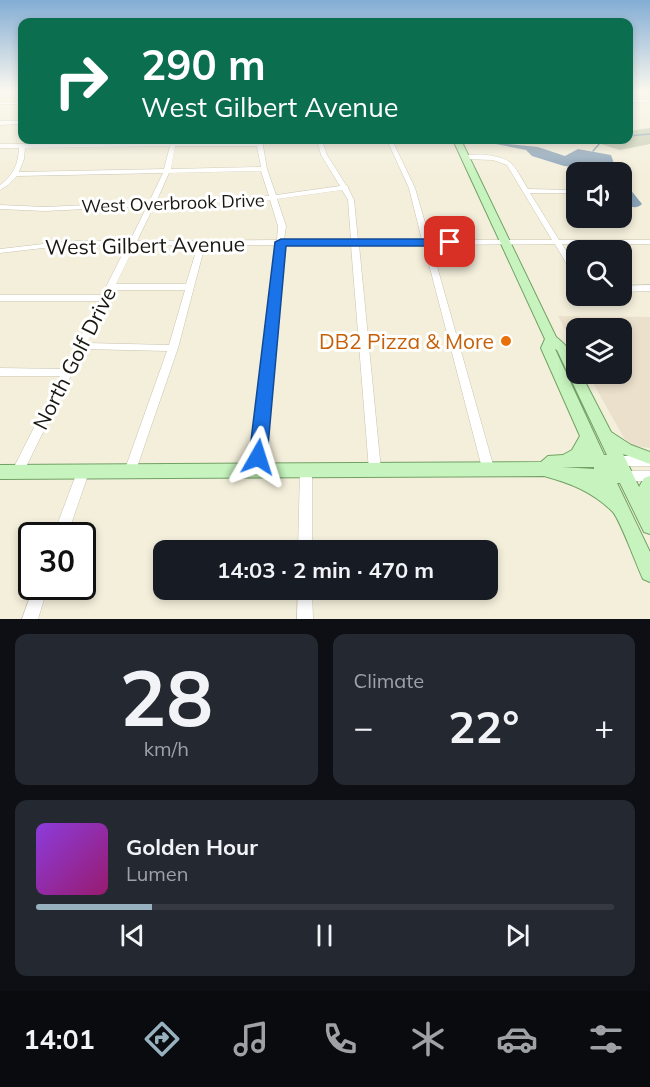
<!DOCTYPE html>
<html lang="en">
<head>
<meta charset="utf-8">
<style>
	:root { --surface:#171b24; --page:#242831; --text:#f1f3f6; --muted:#9ea1a6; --line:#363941; --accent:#97b1bf }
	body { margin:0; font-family:Mulish,sans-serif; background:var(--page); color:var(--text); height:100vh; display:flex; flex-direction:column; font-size:22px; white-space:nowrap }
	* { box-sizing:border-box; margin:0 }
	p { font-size:20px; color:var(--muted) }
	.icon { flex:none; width:33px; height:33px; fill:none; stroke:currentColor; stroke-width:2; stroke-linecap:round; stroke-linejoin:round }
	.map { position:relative; height:619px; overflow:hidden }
	.panel { display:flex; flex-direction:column; gap:15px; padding:15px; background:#0d0f14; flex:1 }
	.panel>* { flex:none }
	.banner { position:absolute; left:18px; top:18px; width:615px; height:126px; border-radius:12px; box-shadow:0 3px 9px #0003; background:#0b6e4f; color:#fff; overflow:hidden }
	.tools { position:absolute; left:566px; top:162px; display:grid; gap:12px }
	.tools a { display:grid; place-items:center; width:66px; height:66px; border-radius:12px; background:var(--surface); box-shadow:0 3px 9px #0003; font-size:30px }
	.speed { position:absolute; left:18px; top:522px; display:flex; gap:12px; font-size:30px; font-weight:700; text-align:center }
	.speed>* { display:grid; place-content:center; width:78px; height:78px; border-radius:50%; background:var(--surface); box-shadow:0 3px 9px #0003; line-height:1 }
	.speed .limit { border:3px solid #111; border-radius:9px; background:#fff; color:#111 }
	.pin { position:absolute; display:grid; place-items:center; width:51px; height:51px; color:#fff; margin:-26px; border-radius:12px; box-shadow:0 3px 9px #0006 }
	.me { position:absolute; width:66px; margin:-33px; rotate:6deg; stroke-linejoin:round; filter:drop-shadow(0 0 4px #0008) }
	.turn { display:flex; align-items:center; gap:21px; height:126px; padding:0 24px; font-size:27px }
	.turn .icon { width:78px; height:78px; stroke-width:2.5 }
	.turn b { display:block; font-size:42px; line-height:51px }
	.big { font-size:45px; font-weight:700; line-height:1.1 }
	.panel .widget { flex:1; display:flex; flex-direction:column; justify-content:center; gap:9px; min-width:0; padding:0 21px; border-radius:12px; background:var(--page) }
	.panel .dial { align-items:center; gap:0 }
	.dial b { font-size:78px; line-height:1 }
	.song { display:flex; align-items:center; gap:18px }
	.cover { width:72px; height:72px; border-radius:9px; background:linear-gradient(135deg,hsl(270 70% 55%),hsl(320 70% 35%)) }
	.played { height:6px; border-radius:3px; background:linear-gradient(90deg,var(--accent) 20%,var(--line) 20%) }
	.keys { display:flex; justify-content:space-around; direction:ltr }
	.heat { display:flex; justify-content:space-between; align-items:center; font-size:33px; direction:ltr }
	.panel .tiles { flex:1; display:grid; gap:15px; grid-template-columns:1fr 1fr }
	.widget:last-child { grid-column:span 2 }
	.trip { position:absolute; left:153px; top:540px; width:345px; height:60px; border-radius:12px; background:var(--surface); box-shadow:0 3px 9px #0003; font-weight:700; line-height:60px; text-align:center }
	.menu { display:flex; height:96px; justify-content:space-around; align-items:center; background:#090b0e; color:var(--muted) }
	.menu .icon { width:42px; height:42px }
	.menu .selected { color:var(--accent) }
	.menu b { font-size:27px; color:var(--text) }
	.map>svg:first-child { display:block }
	.commercial { fill:#ebe0cb }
	.green { fill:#c7cdb2 }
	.water { fill:#8ba2b7 }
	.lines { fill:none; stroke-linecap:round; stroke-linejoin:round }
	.stream { stroke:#8ba2b7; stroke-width:1.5 }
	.minor-casing { stroke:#c9c4b1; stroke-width:1 }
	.major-casing { stroke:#72a165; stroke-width:2 }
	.minor { fill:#fff; fill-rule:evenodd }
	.major { fill:#c7f4be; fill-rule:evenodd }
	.route { fill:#1a73e8; stroke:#114b97; stroke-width:1.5 }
	.food-dot { fill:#e8710a; stroke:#fff; stroke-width:2 }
	.labels { text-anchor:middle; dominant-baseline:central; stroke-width:6; stroke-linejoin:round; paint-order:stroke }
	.far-street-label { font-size:18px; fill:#191710; stroke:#fff }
	.street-label { font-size:21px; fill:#191710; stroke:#fff }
	.food-label { font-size:21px; fill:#c56008; stroke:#fff; text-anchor:end }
</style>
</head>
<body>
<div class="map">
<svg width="650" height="619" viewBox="0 0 650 619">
	<rect width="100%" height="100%" fill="#f4efdb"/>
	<polygon class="commercial" points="558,316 650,317 650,448 634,446 624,438 588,374 621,374 621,328 576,328 576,350"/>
	<polygon class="green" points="650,128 650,144 620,150 587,140 628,140 629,131"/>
	<g class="water">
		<polygon points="486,142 538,147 565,156 578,149 611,155 617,172 587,172 590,171 588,168 564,166 532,156 526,150"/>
		<path d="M621 178 642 204C636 210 628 206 621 204Z"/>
	</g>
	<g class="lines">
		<g class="stream">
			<polyline points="628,136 650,134"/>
			<polyline points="593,151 600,143 597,140"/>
		</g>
		<g class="minor-casing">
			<g id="minor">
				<rect x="628" y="100" width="22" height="2"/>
				<rect x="0" y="102" width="22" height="2"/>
				<polygon points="633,118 636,120 628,124 628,120"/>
				<polygon points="0,121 22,121 22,124 0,125"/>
				<path d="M257 140H262L267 169 276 195 340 186 321 155 317 140H322L327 155 346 185 349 187 348 188 354 200 358 240H422L409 188 387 140H392L415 188 430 240H552L507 165 493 160 465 159 462 157C473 152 504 155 512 164 518 171 523 181 528 189L572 190V192L570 193H530L559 240H650V244H562L576 266V275L572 273 555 244 431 245 494 468 492 471 488 473 484 471 482 468 424 245H359L381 470 379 474 375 475 371 474 369 470 351 245H284L263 470 261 474 257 475 253 474 251 470 276 245H205L178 348 134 476 130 477 126 476 124 472 167 351 84 349 21 477 17 478 13 477 11 473 60 376H0V368L64 369 99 301H0V295H102L127 245H69L0 253V249L69 241H130L147 206 45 211 0 209V205L45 207 149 202 163 173 17 176 8 185 0 190V185C14 175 18 164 19 148H0V144L257 142ZM170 146 164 169 19 172 24 159 25 148ZM175 146H257L261 167 171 169ZM261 171 269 196 156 202 169 173ZM342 190 348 200 351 240H284L286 226 277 199ZM270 200 278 226 277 240 137 241 154 206ZM135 245H198L186 284H116ZM113 290H185L169 345 87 343Z"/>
				<polygon points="650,285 650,291 621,292 621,286"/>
				<polygon points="618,456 650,456 650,466 618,466 614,464 612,461 614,458"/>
				<polygon points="306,465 310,466 312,470 312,550 298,550 300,470 302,466"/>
				<polygon points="83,467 87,468 89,472 67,536 53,536 77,472 79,468"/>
				<polygon points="626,471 650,471 650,481 626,481 622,480 620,476 622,472"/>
				<polygon points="34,586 48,586 38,619 22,619"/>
				<polygon points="298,590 312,590 313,619 297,619"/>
			</g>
		</g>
		<g class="major-casing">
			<path id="major" d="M453 140H461L556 337C569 347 576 357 576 374H581L611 432 631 445 650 452V464L623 454 639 487 644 478 650 476V534L644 532 620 483H617L650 552V582L643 579C637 566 620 520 613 512 593 492 570 483 544 476L0 479V465L541 462 548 456 563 455 572 450 580 436 541 348 545 339ZM555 349 557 350 607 455H604ZM562 467H594V469Z"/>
		</g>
		<use href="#minor" class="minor"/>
		<use href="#major" class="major"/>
	</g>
	<linearGradient id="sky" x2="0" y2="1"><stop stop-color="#83add4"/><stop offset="0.51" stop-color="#faf8ef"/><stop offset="1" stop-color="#faf8ef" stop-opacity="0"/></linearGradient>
	<rect width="650" height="178" fill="url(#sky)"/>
	<polygon class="route" points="281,239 450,239 456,242 450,246 286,246 267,457 265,462 258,465 252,462 249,457 275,242"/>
	<circle class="food-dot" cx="506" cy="341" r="6"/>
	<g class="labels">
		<g class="far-street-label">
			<text transform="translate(173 203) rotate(-2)">West Overbrook Drive</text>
		</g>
		<g class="street-label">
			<text transform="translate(145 245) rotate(-1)">West Gilbert Avenue</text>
			<text transform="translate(74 358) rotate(-63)">North Golf Drive</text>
		</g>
		<g class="food-label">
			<text x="494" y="341">DB2 Pizza &amp; More</text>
		</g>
	</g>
</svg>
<div class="tools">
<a><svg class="icon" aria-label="sound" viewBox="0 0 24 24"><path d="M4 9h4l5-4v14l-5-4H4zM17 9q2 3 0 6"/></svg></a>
<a><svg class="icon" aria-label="search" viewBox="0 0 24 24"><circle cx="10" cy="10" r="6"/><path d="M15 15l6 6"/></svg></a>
<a><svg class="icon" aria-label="layers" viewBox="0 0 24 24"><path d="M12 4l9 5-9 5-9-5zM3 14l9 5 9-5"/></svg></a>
</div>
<div class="speed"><div class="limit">30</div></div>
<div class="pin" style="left:450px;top:242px;background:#d93025"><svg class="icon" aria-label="arrive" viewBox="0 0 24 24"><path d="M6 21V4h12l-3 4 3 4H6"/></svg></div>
<svg class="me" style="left:258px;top:457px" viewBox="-20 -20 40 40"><path d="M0-17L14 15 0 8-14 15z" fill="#1a73e8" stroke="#fff" stroke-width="4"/></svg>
<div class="trip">14:03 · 2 min · 470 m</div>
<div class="banner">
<div class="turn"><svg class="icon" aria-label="right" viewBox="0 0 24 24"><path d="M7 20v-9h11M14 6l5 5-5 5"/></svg><div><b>290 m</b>West Gilbert Avenue</div></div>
</div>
</div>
<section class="panel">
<div class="tiles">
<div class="widget dial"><b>28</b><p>km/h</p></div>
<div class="widget"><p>Climate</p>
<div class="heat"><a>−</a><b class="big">22°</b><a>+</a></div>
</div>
<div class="widget">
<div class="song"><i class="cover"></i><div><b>Golden Hour</b><p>Lumen</p></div></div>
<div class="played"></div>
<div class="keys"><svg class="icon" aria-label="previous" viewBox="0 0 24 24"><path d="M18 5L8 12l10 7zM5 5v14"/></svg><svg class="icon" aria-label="pause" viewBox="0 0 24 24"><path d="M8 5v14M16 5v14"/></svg><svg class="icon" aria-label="next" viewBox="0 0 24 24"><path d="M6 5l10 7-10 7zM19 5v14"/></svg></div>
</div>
</div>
</section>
<nav class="menu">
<b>14:01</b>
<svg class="icon selected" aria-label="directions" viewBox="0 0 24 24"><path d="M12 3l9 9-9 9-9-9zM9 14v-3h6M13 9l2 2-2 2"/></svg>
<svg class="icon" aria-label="music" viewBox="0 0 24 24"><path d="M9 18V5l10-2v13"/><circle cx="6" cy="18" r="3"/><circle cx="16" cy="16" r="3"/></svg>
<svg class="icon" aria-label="phone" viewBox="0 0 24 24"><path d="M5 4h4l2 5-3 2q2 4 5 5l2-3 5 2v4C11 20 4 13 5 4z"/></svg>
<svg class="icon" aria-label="climate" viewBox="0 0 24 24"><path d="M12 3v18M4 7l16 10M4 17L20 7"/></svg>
<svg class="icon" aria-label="car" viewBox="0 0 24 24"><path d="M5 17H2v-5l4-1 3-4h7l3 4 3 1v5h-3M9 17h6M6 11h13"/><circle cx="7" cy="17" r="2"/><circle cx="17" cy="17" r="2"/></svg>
<svg class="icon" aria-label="filters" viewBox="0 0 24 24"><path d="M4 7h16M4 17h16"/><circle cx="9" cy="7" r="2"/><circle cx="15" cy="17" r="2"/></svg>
</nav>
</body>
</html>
